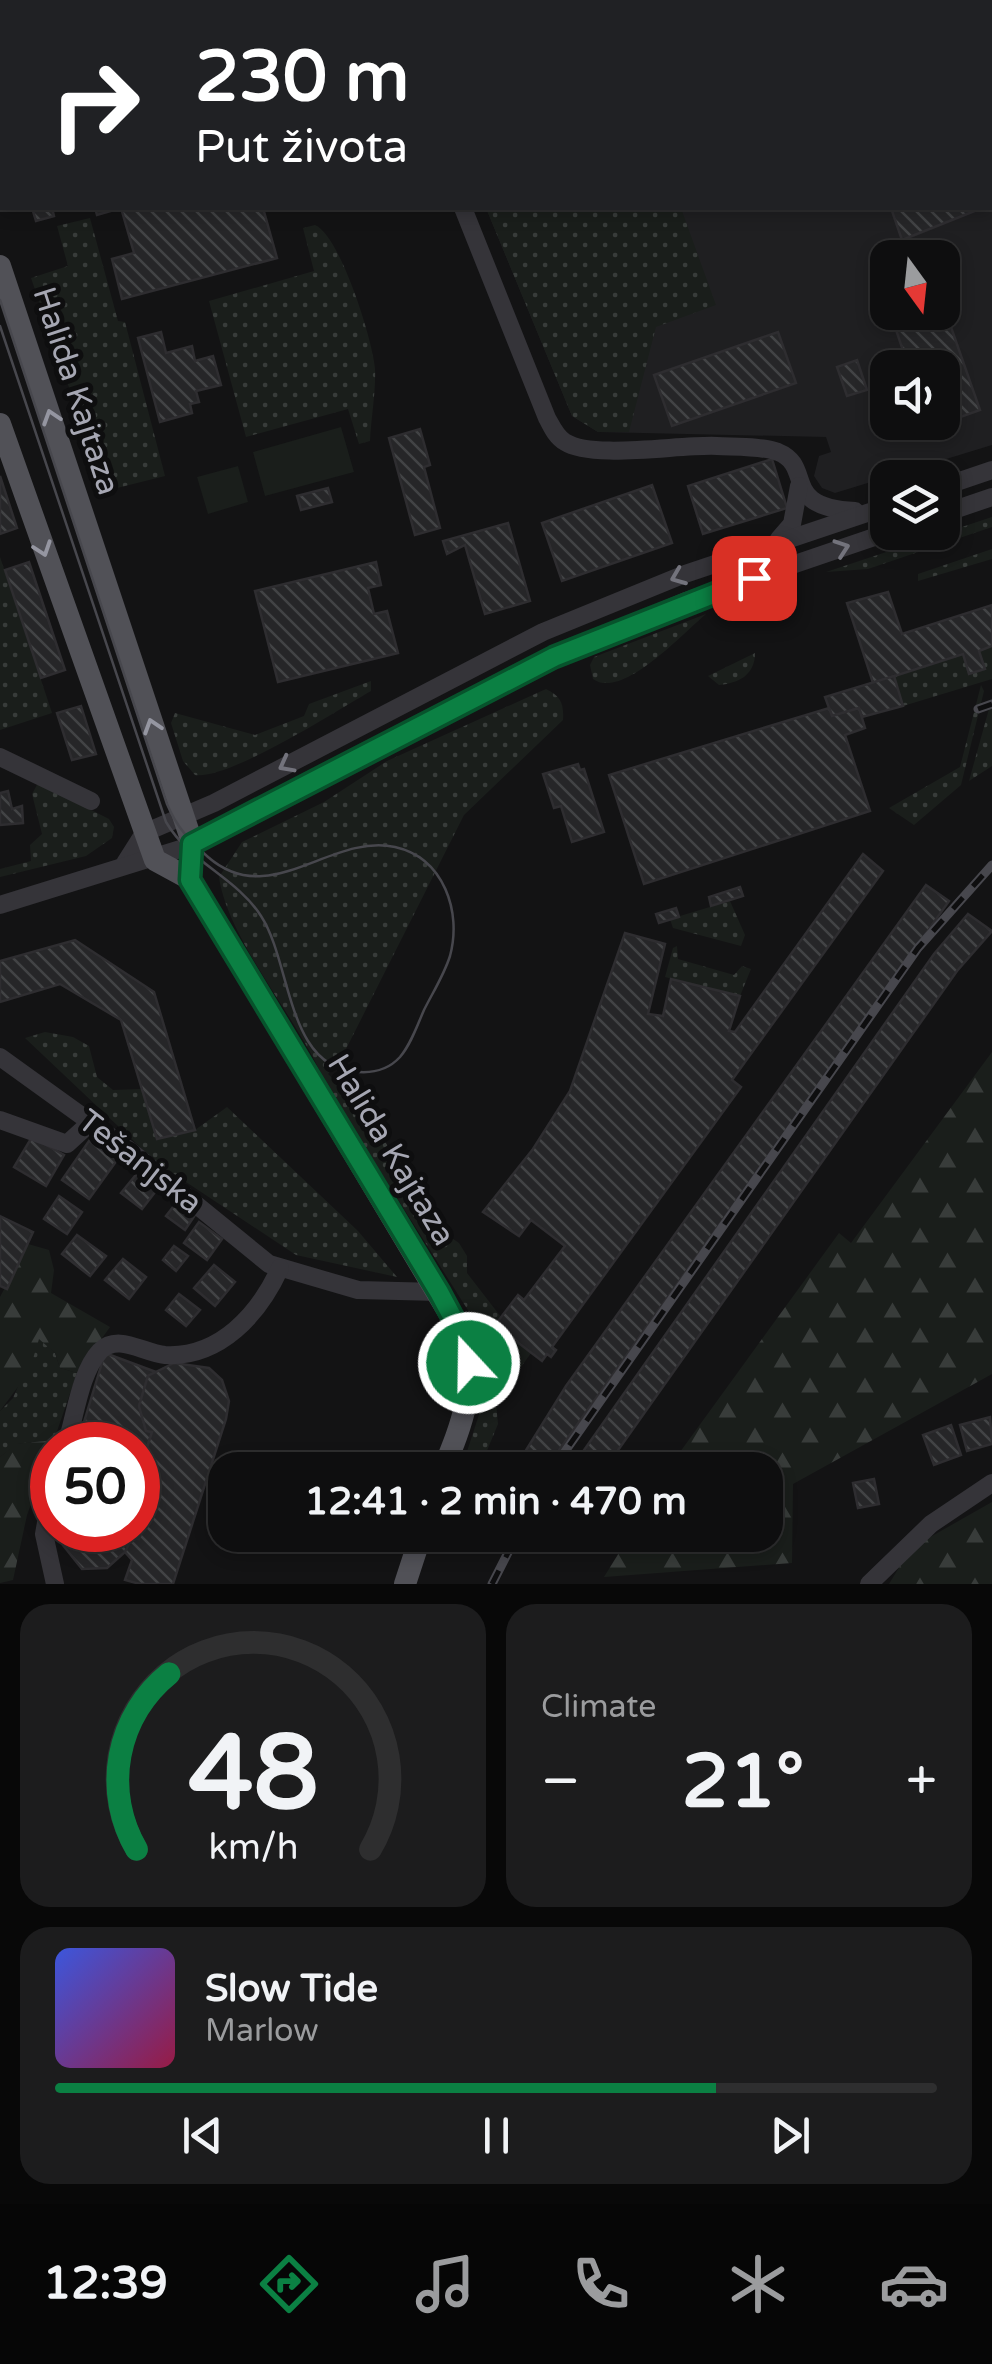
<!DOCTYPE html>
<html lang="en">
<head>
<meta charset="utf-8">
<style>
	:root { --surface:#0e0e0f; --page:#1c1c1d; --text:#f1f3f6; --muted:#9b9c9e; --line:#2e2e2f; --accent:#0b8043 }
	body { margin:0; font-family:"Varela Round",sans-serif; background:var(--page); color:var(--text); height:100vh; display:flex; flex-direction:column; font-size:38px; white-space:nowrap }
	* { box-sizing:border-box; margin:0 }
	p { font-size:32px; color:var(--muted) }
	.icon { flex:none; width:55px; height:55px; fill:none; stroke:currentColor; stroke-width:2; stroke-linecap:round; stroke-linejoin:round }
	.map { position:relative; height:1584px; overflow:hidden }
	.details { display:flex; flex-direction:column; gap:20px; padding:20px; background:#080808; flex:1 }
	.details>* { flex:none }
	.hud { position:absolute; left:0px; top:0px; width:992px; height:210px; box-shadow:0 5px 15px #0003,0 0 0 2px var(--line); background:#202124; color:#fff; overflow:hidden }
	.needle { width:65px; rotate:165deg }
	.buttons { position:absolute; left:870px; top:240px; display:grid; gap:20px }
	.buttons a { display:grid; place-items:center; width:90px; height:90px; border-radius:20px; background:var(--surface); box-shadow:0 5px 15px #0003,0 0 0 2px var(--line); font-size:50px }
	.speed { position:absolute; left:30px; top:1422px; display:flex; gap:20px; font-size:50px; font-weight:700; text-align:center }
	.speed>* { display:grid; place-content:center; width:130px; height:130px; border-radius:50%; background:var(--surface); box-shadow:0 5px 15px #0003,0 0 0 2px var(--line); line-height:1 }
	.speed .limit { border:15px solid #d22; background:#fff; color:#111 }
	.pin { position:absolute; display:grid; place-items:center; width:85px; height:85px; color:#fff; margin:-42px; border-radius:20px; box-shadow:0 5px 15px #0006 }
	.me { position:absolute; width:110px; margin:-55px; rotate:339deg; stroke-linejoin:round; filter:drop-shadow(0 0 8px #0008) }
	.turn { display:flex; align-items:center; gap:35px; height:210px; padding:0 30px; font-size:45px }
	.turn .icon { width:130px; height:130px; stroke-width:2.5 }
	.turn b { display:block; font-size:70px; line-height:85px }
	.big { font-size:75px; font-weight:800; line-height:1.1 }
	.details .tile { flex:1; display:flex; flex-direction:column; justify-content:center; gap:15px; min-width:0; padding:0 35px; border-radius:30px; background:var(--page) }
	.details .dial { align-items:center; gap:0 }
	.dial svg { height:260px; overflow:visible; fill:none; stroke:var(--line); stroke-width:7; stroke-linecap:round; text-anchor:middle }
	.dial text { fill:var(--text); stroke:none }
	.song { display:flex; align-items:center; gap:30px }
	.cover { width:120px; height:120px; border-radius:15px; background:linear-gradient(135deg,hsl(230 70% 55%),hsl(340 70% 35%)) }
	.played { height:10px; border-radius:5px; background:linear-gradient(90deg,var(--accent) 75%,var(--line) 75%) }
	.keys { display:flex; justify-content:space-around; direction:ltr }
	.heat { display:flex; justify-content:space-between; align-items:center; font-size:55px; direction:ltr }
	.details .tiles { flex:1; display:grid; gap:20px; grid-template-columns:1fr 1fr }
	.tile:last-child { grid-column:span 2 }
	.trip { position:absolute; left:208px; top:1452px; width:575px; height:100px; border-radius:30px; background:var(--surface); box-shadow:0 5px 15px #0003,0 0 0 2px var(--line); font-weight:800; line-height:100px; text-align:center }
	.dock { display:flex; height:160px; justify-content:space-around; align-items:center; background:#060606; color:var(--muted) }
	.dock .icon { width:70px; height:70px }
	.dock .active { color:var(--accent) }
	.dock b { font-size:45px; color:var(--text) }
	.map>svg:first-child { display:block }
	.built { fill:#1f1f21; fill-rule:evenodd }
	.grass { fill:url(#grass-dots) }
	.forest { fill:url(#forest-firs) }
	.pitch { fill:#1a1e1b }
	.building { fill:url(#building-back-hatch); stroke:#2e2d30; stroke-width:2.5 }
	.lines { fill:none; stroke-linecap:round; stroke-linejoin:round }
	.minor { stroke:#353439; stroke-width:18 }
	.major { stroke:#515157; stroke-width:22 }
	.tram { stroke:#47474d; stroke-width:2.5 }
	.rail-casing { stroke:#47474d; stroke-width:9 }
	.rail { stroke:#0e0e0f; stroke-width:5; stroke-dasharray:15; stroke-linecap:butt }
	.oneway { stroke:#9596a1 }
	.oneway2 { stroke:#73737c }
	.route-casing { stroke:#07532c; stroke-width:25 }
	.route { stroke:#0b8043; stroke-width:18 }
	.labels { text-anchor:middle; dominant-baseline:central; stroke-width:10; stroke-linejoin:round; paint-order:stroke }
	.street-label { font-size:32px; fill:#a6a7b3; stroke:#0e0e0f }
</style>
</head>
<body>
<div class="map">
<svg width="992" height="1584" viewBox="0 0 992 1584">
	<defs>
		<pattern id="grass-dots" width="8" height="8" patternUnits="userSpaceOnUse" patternTransform="scale(2.5)"><rect width="8" height="8" fill="#1a1e1b"/><path d="M2 2h.1M6 6h.1" fill="none" stroke="#383c3a" stroke-width="1.8" stroke-linecap="round"/></pattern>
		<pattern id="forest-firs" width="22" height="20" patternUnits="userSpaceOnUse" patternTransform="scale(2.5)"><rect width="22" height="20" fill="#1a1e1b"/><path d="M5 1l3.5 6h-7zM16 11l3.5 6h-7z" fill="#383c3a"/></pattern>
		<pattern id="building-back-hatch" width="6" height="6" patternUnits="userSpaceOnUse" patternTransform="scale(2.5)"><rect width="6" height="6" fill="#262628"/><path d="M-1 5l2 2M0 0l6 6M5-1l2 2" fill="none" stroke="#424345"/></pattern>
	</defs>
	<rect width="100%" height="100%" fill="#131314"/>
	<path class="built" d="M314 0H992V445L835 493 822 488 814 476 819 456 831 452 826 437 598 432 572 416 486 208H990V2ZM888 258H942V312H888ZM888 368H942V422H888Z"/>
	<g class="grass">
		<polygon points="486,208 681,208 716,305 656,327 629,432 598,432 572,416"/>
		<polygon points="90,218 118,321 125,322 165,476 105,491 31,278 68,266 57,226"/>
		<path d="M315 225C340 235 373 341 375 369 376 392 371 418 370 441L359 444 348 409 246 437 209 301 314 271 303 228Z"/>
		<polygon points="992,517 992,527 868,569 826,572"/>
		<polygon points="992,549 992,559 918,581 918,574"/>
		<polygon points="0,557 52,713 0,730"/>
		<path d="M706 614C681 635 622 700 593 679L590 665 594 657Z"/>
		<polygon points="992,646 992,679 903,706 894,676 963,654 970,674 984,669 979,651"/>
		<path d="M755 653C755 674 740 683 719 685L708 676Z"/>
		<path d="M371 681V691C336 711 229 780 195 775L183 761 171 723 175 713 255 735 304 716 309 704Z"/>
		<polygon points="981,685 984,691 961,785 914,825 889,808 960,767"/>
		<path d="M546 689C561 696 564 704 563 720L464 815 340 1061 328 1074 356 1101 360 1115 379 1131 404 1174 405 1195 425 1220 459 1243 467 1256V1273L501 1317 495 1325 531 1353 496 1402 498 1424 479 1470H461L488 1387 483 1334 327 1087C302 1023 228 941 219 877L242 842 324 802 387 761Z"/>
		<polygon points="992,698 992,766 969,781"/>
		<polygon points="38,783 109,819 114,827 112,838 86,856 0,877 0,869 31,861 30,845 42,834 32,794"/>
		<polygon points="730,901 745,935 741,946 673,928 670,919"/>
		<polygon points="677,946 678,959 734,975 742,966 751,969 740,996 665,977 673,948"/>
		<polygon points="45,1032 73,1037 89,1046 97,1077 113,1090 142,1089 157,1139 195,1130 227,1107 358,1231 397,1277 296,1255 156,1162 25,1038"/>
		<polygon points="39,1338 55,1353 60,1368 77,1373 54,1440 17,1444 0,1457 0,1411 13,1398"/>
	</g>
	<g class="forest">
		<polygon points="992,1052 992,1374 793,1484 792,1563 604,1577 630,1535 765,1535 765,1470 667,1470 839,1233 851,1243"/>
		<polygon points="28,1244 49,1250 54,1270 51,1293 110,1327 77,1373 60,1368 55,1353 39,1339 29,1372 0,1411 0,1297"/>
		<polygon points="54,1440 27,1515 13,1580 0,1583 0,1457 16,1444"/>
		<polygon points="992,1502 992,1584 889,1584 911,1548"/>
	</g>
	<g class="pitch">
		<polygon points="341,427 354,472 265,496 253,452"/>
		<polygon points="238,466 248,502 208,514 197,477"/>
	</g>
	<g class="building">
		<polygon points="32,208 52,208 54,216 36,221"/>
		<polygon points="95,208 263,208 277,258 122,299 112,259 134,253 121,208 97,215"/>
		<polygon points="891,208 982,208 902,240"/>
		<polygon points="945,310 980,410 930,428 928,422 942,422 942,368 909,368 895,327"/>
		<polygon points="161,332 166,353 192,346 195,361 213,356 221,385 196,391 199,402 190,404 192,413 160,422 138,338"/>
		<polygon points="778,332 796,383 672,426 654,375"/>
		<polygon points="857,360 867,390 847,396 837,367"/>
		<polygon points="420,429 430,465 424,467 440,528 415,535 389,438"/>
		<polygon points="772,459 787,508 703,534 688,486"/>
		<polygon points="0,476 17,528 0,534"/>
		<polygon points="652,485 672,543 562,581 542,523"/>
		<polygon points="328,488 332,502 301,510 297,496"/>
		<polygon points="508,523 530,601 485,614 465,545 447,554 443,541"/>
		<polygon points="29,562 65,670 41,678 5,570"/>
		<polygon points="376,562 381,585 368,588 374,614 387,611 398,653 278,682 255,591"/>
		<polygon points="888,592 902,634 992,605 992,646 979,651 985,669 969,674 963,654 873,683 847,603"/>
		<polygon points="894,676 903,706 862,717 859,708 832,716 825,697"/>
		<polygon points="81,706 96,754 72,760 57,713"/>
		<polygon points="829,708 832,716 859,708 865,728 845,735 870,811 644,884 609,775"/>
		<polygon points="578,764 580,770 584,769 604,832 572,842 561,806 554,808 543,774"/>
		<polygon points="8,791 12,809 22,806 23,823 0,825 0,793"/>
		<polygon points="863,854 883,871 732,1080 741,1087 552,1347 556,1350 551,1357 547,1354 542,1361 495,1325 518,1295 524,1300 565,1246 531,1220 519,1236 483,1212 533,1149 570,1091 625,933 665,944 648,1014 663,1016 671,979 740,996 729,1031 735,1032"/>
		<polygon points="926,885 949,901 545,1470 515,1468 566,1386"/>
		<polygon points="740,887 743,896 711,906 709,897"/>
		<polygon points="676,908 679,917 659,923 656,914"/>
		<polygon points="968,914 992,931 957,971 604,1470 570,1470 934,954"/>
		<polygon points="75,940 154,992 195,1130 157,1139 121,1020 60,984 0,1002 0,961"/>
		<polygon points="32,1137 64,1155 46,1186 14,1167"/>
		<polygon points="89,1141 117,1160 89,1199 62,1180"/>
		<polygon points="139,1171 159,1187 142,1209 121,1193"/>
		<polygon points="59,1196 82,1212 67,1234 44,1219"/>
		<polygon points="177,1202 195,1215 185,1230 166,1216"/>
		<polygon points="0,1216 33,1232 7,1289 0,1286"/>
		<polygon points="199,1222 222,1239 207,1260 184,1243"/>
		<polygon points="77,1235 106,1256 90,1276 62,1254"/>
		<polygon points="174,1246 188,1256 176,1271 163,1260"/>
		<polygon points="123,1259 146,1277 129,1299 105,1280"/>
		<polygon points="214,1265 235,1282 215,1306 194,1288"/>
		<polygon points="179,1294 200,1310 186,1326 166,1310"/>
		<polygon points="105,1353 156,1372 148,1376 139,1406 146,1431 152,1432 138,1475 159,1481 139,1539 132,1538 125,1552 107,1568 82,1569 62,1544 64,1530 138,1530 138,1445 77,1445"/>
		<polygon points="174,1363 209,1368 222,1380 229,1401 226,1419 173,1584 140,1584 125,1580 132,1560 125,1552 132,1538 139,1539 159,1481 138,1475 152,1432 146,1431 139,1406 148,1376"/>
		<polygon points="990,1417 992,1444 967,1451 960,1425"/>
		<polygon points="951,1425 961,1455 934,1465 923,1435"/>
		<polygon points="874,1479 879,1504 858,1508 853,1483"/>
	</g>
	<g class="lines">
		<g class="minor">
			<polyline points="292,0 292,2"/>
			<path d="M463 208 547 418C552 427 556 437 565 442 593 460 681 444 717 446 735 447 762 446 778 452 815 467 779 507 855 511"/>
			<polyline points="942,487 992,470"/>
			<polyline points="942,514 992,497"/>
			<polyline points="779,539 792,524 799,486"/>
			<polyline points="0,757 91,801"/>
			<polyline points="125,863 144,833 214,803 543,632 685,574 888,506"/>
			<polyline points="0,905 193,845 554,657 686,601 889,532"/>
			<polyline points="0,1057 129,1150 269,1264 358,1290 439,1292"/>
			<polyline points="0,1120 67,1144 90,1123"/>
			<path d="M66 1445C75 1418 80 1372 100 1351 118 1333 143 1353 165 1355 220 1358 259 1314 280 1268"/>
			<polyline points="52,1489 44,1534 55,1584"/>
			<polyline points="869,1584 931,1524 992,1483"/>
		</g>
		<g class="major">
			<polyline points="0,266 193,845 190,879"/>
			<path d="M0 424 155 860 190 879 461 1333C479 1382 462 1424 443 1470"/>
			<polyline points="405,1584 421,1535"/>
		</g>
		<path class="tram" d="M0 300 167 804C177 828 190 841 208 857 270 911 330 833 395 847 444 858 462 912 450 956 444 975 433 992 424 1010 417 1026 411 1044 400 1057 389 1069 374 1073 359 1072 286 1070 292 963 261 916 236 877 190 863 166 822L0 326"/>
		<g class="rail-casing">
			<g id="rail">
				<polyline points="978,709 992,704"/>
				<polyline points="552,1470 918,948 992,865"/>
				<polyline points="492,1584 517,1535"/>
			</g>
		</g>
		<use href="#rail" class="rail"/>
	</g>
	<defs><path id="oneway-chevron" d="M-2-3.5L2.5 0L-2 3.5" fill="none" stroke-width="1.6" stroke-linecap="round" stroke-linejoin="round" transform="scale(2.5)"/></defs>
	<g class="oneway">
		<use href="#oneway-chevron" transform="translate(51 417) rotate(-108)"/>
		<use href="#oneway-chevron" transform="translate(43 549) rotate(71)"/>
		<use href="#oneway-chevron" transform="translate(152 726) rotate(-108)"/>
	</g>
	<g class="oneway2">
		<use href="#oneway-chevron" transform="translate(842 548) rotate(-19)"/>
		<use href="#oneway-chevron" transform="translate(678 577) rotate(158)"/>
		<use href="#oneway-chevron" transform="translate(286 765) rotate(152)"/>
	</g>
	<g class="lines">
		<g class="route-casing">
			<polyline id="route" points="469,1363 461,1333 439,1292 190,880 192,844 554,657 754,578"/>
		</g>
		<use href="#route" class="route"/>
	</g>
	<g class="labels">
		<g class="street-label">
			<text transform="translate(76 391) rotate(72)">Halida Kajtaza</text>
			<text transform="translate(391 1150) rotate(59)">Halida Kajtaza</text>
			<text transform="translate(140 1162) rotate(38)">Tešanjska</text>
		</g>
	</g>
</svg>
<div class="buttons">
<a><svg class="needle" viewBox="-14 -14 28 28"><path d="M0-13l5 13h-10z" fill="#e53935"/><path d="M0 13l5-13h-10z" fill="#9b9c9e"/></svg></a>
<a><svg class="icon" aria-label="sound" viewBox="0 0 24 24"><path d="M4 9h4l5-4v14l-5-4H4zM17 9q2 3 0 6"/></svg></a>
<a><svg class="icon" aria-label="layers" viewBox="0 0 24 24"><path d="M12 4l9 5-9 5-9-5zM3 14l9 5 9-5"/></svg></a>
</div>
<div class="speed"><div class="limit">50</div></div>
<div class="pin" style="left:754px;top:578px;background:#d93025"><svg class="icon" aria-label="arrive" viewBox="0 0 24 24"><path d="M6 21V4h12l-3 4 3 4H6"/></svg></div>
<svg class="me" style="left:469px;top:1363px" viewBox="-20 -20 40 40"><circle r="17" fill="#0b8043" stroke="#fff" stroke-width="3"/><path d="M0-11L8 9 0 5-8 9z" fill="#fff"/></svg>
<div class="trip">12:41 · 2 min · 470 m</div>
<div class="hud">
<div class="turn"><svg class="icon" aria-label="right" viewBox="0 0 24 24"><path d="M7 20v-9h11M14 6l5 5-5 5"/></svg><div><b>230 m</b>Put života</div></div>
</div>
</div>
<section class="details">
<div class="tiles">
<div class="tile dial"><svg viewBox="0 0 100 80">
<path d="M14 69A42 42 0 1 1 86 69"/>
<path d="M14 69A42 42 0 0 1 24 15" stroke="#0b8043"/>
<text x="50" y="56" font-size="32" font-weight="700">48</text>
<text x="50" y="72" font-size="11">km/h</text>
</svg></div>
<div class="tile"><p>Climate</p>
<div class="heat"><a>−</a><b class="big">21°</b><a>+</a></div>
</div>
<div class="tile">
<div class="song"><i class="cover"></i><div><b>Slow Tide</b><p>Marlow</p></div></div>
<div class="played"></div>
<div class="keys"><svg class="icon" aria-label="previous" viewBox="0 0 24 24"><path d="M18 5L8 12l10 7zM5 5v14"/></svg><svg class="icon" aria-label="pause" viewBox="0 0 24 24"><path d="M8 5v14M16 5v14"/></svg><svg class="icon" aria-label="next" viewBox="0 0 24 24"><path d="M6 5l10 7-10 7zM19 5v14"/></svg></div>
</div>
</div>
</section>
<nav class="dock">
<b>12:39</b>
<svg class="icon active" aria-label="directions" viewBox="0 0 24 24"><path d="M12 3l9 9-9 9-9-9zM9 14v-3h6M13 9l2 2-2 2"/></svg>
<svg class="icon" aria-label="music" viewBox="0 0 24 24"><path d="M9 18V5l10-2v13"/><circle cx="6" cy="18" r="3"/><circle cx="16" cy="16" r="3"/></svg>
<svg class="icon" aria-label="phone" viewBox="0 0 24 24"><path d="M5 4h4l2 5-3 2q2 4 5 5l2-3 5 2v4C11 20 4 13 5 4z"/></svg>
<svg class="icon" aria-label="climate" viewBox="0 0 24 24"><path d="M12 3v18M4 7l16 10M4 17L20 7"/></svg>
<svg class="icon" aria-label="car" viewBox="0 0 24 24"><path d="M5 17H2v-5l4-1 3-4h7l3 4 3 1v5h-3M9 17h6M6 11h13"/><circle cx="7" cy="17" r="2"/><circle cx="17" cy="17" r="2"/></svg>
</nav>
</body>
</html>
